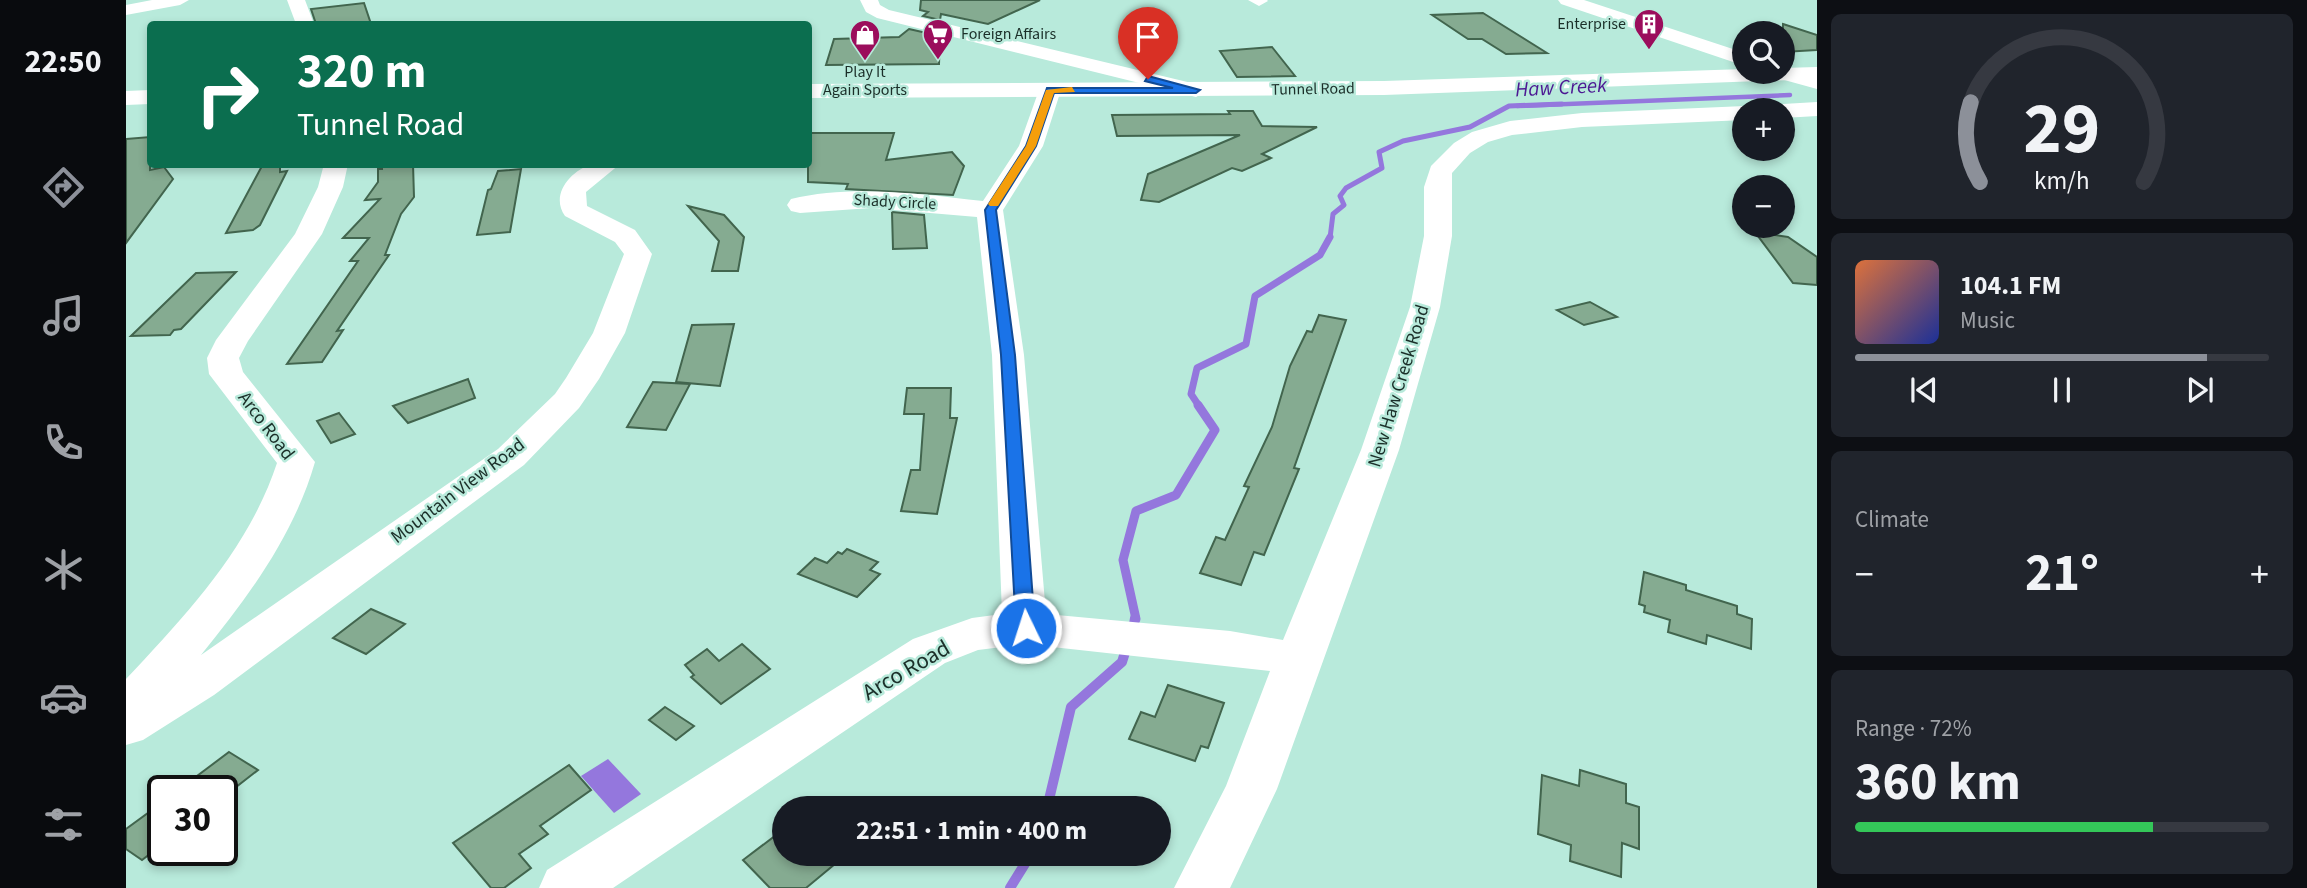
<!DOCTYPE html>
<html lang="en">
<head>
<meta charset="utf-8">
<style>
	:root { --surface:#171b24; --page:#20242c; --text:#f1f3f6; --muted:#9ea1a6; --line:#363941; --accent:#8c9099 }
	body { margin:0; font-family:"Source Sans 3",sans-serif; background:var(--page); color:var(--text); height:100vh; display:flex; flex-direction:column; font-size:26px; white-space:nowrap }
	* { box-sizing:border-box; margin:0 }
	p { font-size:23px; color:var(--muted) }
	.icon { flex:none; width:38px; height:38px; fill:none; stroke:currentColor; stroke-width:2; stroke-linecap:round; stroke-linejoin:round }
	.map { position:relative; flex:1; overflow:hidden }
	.sheet { display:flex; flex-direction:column; gap:14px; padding:14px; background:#0d0f14; width:490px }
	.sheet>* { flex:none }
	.top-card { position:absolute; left:21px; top:21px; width:665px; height:147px; border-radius:7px; box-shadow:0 4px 10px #0003; background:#0b6e4f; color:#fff; overflow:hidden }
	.tools { position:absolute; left:1606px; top:21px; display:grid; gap:14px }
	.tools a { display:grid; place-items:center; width:63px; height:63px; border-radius:50%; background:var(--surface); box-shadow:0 4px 10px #0003; font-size:35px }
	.speed { position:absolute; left:21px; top:775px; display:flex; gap:14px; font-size:35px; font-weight:700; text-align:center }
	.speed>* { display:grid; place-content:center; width:91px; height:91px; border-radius:50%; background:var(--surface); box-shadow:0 4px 10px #0003; line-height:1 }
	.speed .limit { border:4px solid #111; border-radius:10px; background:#fff; color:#111 }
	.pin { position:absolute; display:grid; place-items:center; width:60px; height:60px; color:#fff; margin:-72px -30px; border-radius:50% 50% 50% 0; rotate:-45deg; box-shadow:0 0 7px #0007 }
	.pin .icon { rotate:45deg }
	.me { position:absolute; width:77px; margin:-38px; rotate:356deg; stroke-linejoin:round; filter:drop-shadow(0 0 5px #0008) }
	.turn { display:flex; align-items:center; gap:24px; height:147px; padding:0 35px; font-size:32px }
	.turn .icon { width:91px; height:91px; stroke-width:2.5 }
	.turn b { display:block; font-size:49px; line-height:60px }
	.big { font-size:52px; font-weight:700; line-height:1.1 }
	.sheet .tile { flex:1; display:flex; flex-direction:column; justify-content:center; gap:10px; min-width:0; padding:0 24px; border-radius:10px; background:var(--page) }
	.sheet .dial { align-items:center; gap:0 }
	.dial svg { height:182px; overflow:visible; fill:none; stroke:var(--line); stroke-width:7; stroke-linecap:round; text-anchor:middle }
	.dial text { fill:var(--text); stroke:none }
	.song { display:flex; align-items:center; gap:21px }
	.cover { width:84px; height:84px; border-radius:10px; background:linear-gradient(135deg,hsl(20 70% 55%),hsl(230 70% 35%)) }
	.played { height:7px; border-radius:4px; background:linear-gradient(90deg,var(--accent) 85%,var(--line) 85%) }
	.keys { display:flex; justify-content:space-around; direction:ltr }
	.heat { display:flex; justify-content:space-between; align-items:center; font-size:38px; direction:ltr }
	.charge { height:10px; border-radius:5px; background:linear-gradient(90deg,#34c759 72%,var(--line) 0) }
	.trip { position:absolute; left:646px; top:796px; width:399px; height:70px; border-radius:35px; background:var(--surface); box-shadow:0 4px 10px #0003; font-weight:700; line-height:70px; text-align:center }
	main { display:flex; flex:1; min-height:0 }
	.menu { display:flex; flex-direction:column; width:126px; justify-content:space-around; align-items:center; background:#090b0e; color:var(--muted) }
	.menu .icon { width:49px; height:49px }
	.menu .active { color:var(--accent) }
	.menu b { font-size:32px; color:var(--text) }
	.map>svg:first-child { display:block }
	.water { fill:#9477dd }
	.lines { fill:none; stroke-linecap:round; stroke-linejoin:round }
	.stream-far4 { stroke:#9477dd; stroke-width:4.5 }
	.stream-far3 { stroke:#9477dd; stroke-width:5 }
	.stream-far2 { stroke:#9477dd; stroke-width:7 }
	.stream-far1 { stroke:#9477dd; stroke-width:9 }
	.stream { stroke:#9477dd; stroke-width:10 }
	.building { fill:#85ab91; stroke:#42654e; stroke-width:2 }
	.minor { fill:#fff; fill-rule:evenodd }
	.major { fill:#fff; fill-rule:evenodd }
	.route { fill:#1a73e8; stroke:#114b97; stroke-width:2 }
	.slow { fill:#f59e0b }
	.labels { text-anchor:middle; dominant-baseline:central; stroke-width:5; stroke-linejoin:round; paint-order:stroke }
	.far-poi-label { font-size:16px; fill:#1b2f29; stroke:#b8eadb; text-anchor:end }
	.far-street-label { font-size:16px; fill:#1b2f29; stroke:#b8eadb }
	.street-label { font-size:19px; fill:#1b2f29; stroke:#b8eadb }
	.water-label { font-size:21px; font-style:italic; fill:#4c1893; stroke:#b8eadb }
	.near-street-label { font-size:23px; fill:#1b2f29; stroke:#b8eadb }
</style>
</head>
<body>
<main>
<nav class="menu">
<b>22:50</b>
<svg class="icon active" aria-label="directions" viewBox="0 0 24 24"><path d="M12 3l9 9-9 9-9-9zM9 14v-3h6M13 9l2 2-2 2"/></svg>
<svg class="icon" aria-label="music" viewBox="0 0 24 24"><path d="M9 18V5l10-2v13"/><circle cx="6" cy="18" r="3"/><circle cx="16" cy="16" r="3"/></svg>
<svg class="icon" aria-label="phone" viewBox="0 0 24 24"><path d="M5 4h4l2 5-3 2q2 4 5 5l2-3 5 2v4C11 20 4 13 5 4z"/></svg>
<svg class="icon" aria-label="climate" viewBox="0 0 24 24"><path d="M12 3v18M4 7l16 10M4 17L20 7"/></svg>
<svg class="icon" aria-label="car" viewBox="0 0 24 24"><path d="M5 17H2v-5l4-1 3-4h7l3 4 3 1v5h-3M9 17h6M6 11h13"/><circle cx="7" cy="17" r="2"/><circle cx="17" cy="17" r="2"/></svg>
<svg class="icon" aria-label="filters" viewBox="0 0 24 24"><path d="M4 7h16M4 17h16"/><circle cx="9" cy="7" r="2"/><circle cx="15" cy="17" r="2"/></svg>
</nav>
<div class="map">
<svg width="1691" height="888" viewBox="0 0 1691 888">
	<rect width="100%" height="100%" fill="#b8eadb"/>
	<polygon class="water" points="482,759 515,794 488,813 455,776"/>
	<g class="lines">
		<polyline class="stream-far4" points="1391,106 1664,95"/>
		<polyline class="stream-far3" points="1204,238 1207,214 1218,205 1214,196 1220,188 1256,168 1253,152 1277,141 1344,127 1383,106 1436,104"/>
		<polyline class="stream-far2" points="1073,406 1065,394 1071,368 1120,344 1129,296 1194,255 1204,237"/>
		<polyline class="stream-far1" points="1010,619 997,560 1010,511 1050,495 1089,430 1072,405"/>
		<g class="stream">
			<polyline points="1007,630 1009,618"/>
			<polyline points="921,808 945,707 996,662 1001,646"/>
			<polyline points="884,888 905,854"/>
		</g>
	</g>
	<g class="building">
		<polygon points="795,0 914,0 862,24 815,14 814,20 797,16 802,12 794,10"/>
		<polygon points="238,3 245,24 190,24 185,9"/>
		<polygon points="1357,13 1421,53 1380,54 1356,39 1342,39 1306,15"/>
		<polygon points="1657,24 1691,35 1691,50 1657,52"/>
		<polygon points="783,29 814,36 813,64 700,65 708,39 773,37"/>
		<polygon points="1146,47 1169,76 1111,77 1094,51"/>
		<polygon points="1102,111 1127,111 1136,126 1191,127 1136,154 1145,158 1116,171 1106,168 1033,202 1015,200 1022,174 1114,135 991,136 986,115 1104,114"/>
		<polygon points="682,133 768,133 760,160 826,152 838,166 827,195 720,189 722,184 682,182"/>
		<polygon points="24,137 24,170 38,167 47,179 0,243 0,139"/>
		<polygon points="154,164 154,172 161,171 134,225 127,230 100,233 136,166"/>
		<polygon points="256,164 287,164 288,197 275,214 259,255 263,255 211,331 217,330 196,362 161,364 232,261 224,261 243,238 217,238 254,199 239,200 252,182 252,169 256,169"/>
		<polygon points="395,169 384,232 351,235 362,190 365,189 372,171"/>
		<polygon points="562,206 598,215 618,237 612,271 586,271 593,241"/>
		<polygon points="766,212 798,215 801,248 767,249"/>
		<polygon points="1629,232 1662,237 1691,257 1691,285 1667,283"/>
		<polygon points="110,272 55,329 48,330 44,335 5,336 70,273"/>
		<polygon points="1464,302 1491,317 1458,325 1431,310"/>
		<polygon points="1193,315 1220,320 1168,468 1173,469 1138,555 1128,552 1115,585 1074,573 1090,537 1099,540 1123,487 1118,486 1146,427 1164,366 1181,331 1186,332"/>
		<polygon points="608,324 594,386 550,382 566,325"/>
		<polygon points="342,379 349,398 282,423 267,406"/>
		<polygon points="527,382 564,384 540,430 501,427"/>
		<polygon points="781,388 825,388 824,418 831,418 811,514 775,511 785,470 794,470 798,414 778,414"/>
		<polygon points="213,413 229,434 205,443 191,421"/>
		<polygon points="721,549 752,562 744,570 754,574 731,597 672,574 689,558 701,563 712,552 716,554"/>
		<polygon points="1518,572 1560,585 1560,590 1611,606 1611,614 1626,619 1625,649 1581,635 1580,644 1542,632 1544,620 1518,612 1519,606 1513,604"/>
		<polygon points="245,609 279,624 240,654 207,638"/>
		<polygon points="616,644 644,669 595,704 565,677 568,675 559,665 581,649 593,661"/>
		<polygon points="1042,685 1098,703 1082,748 1075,746 1069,761 1003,739 1015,712 1029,717"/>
		<polygon points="539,707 568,726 550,740 523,720"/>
		<polygon points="103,752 132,770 105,791 51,791"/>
		<polygon points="443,765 465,790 414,826 422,834 393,854 405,868 378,888 365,888 327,843"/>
		<polygon points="1454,770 1500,784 1500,803 1513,807 1513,849 1496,843 1495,877 1444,861 1445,845 1412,834 1416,775 1453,786"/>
		<polygon points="37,802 37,844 16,860 0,849 0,829"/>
		<polygon points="658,829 658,854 721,854 680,888 644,888 617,860"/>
	</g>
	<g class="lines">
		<g class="minor">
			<polygon points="26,0 63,0 54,5 0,15 0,5"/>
			<polygon points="161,0 179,0 188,24 170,24"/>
			<polygon points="734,0 752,0 754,5 763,10 1078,86 1081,91 1070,97 751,18 740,12"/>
			<polygon points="1122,0 1141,0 1142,1 1133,6"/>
			<polygon points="1432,0 1458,0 1619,53 1619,66 1435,4"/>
			<polygon points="1657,67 1691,77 1691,89 1644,76 1641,72 1657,72"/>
			<path d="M924 84 935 90 917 146 877 210 898 355 920 614 1104 631 1157 640 1235 450 1284 307 1298 236V187L1305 166 1328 143 1346 132 1384 121 1456 113 1619 106 1628 110H1619V120L1456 127 1386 135 1362 142 1344 153 1326 173V236L1314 307 1273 450 1151 789 1104 888H1048L1100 786 1144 671 899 644 852 650 819 663 487 888H413L421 870 787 639 846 618 876 614 866 355 851 217 745 208 674 213 665 211 661 205 665 199C726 184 795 194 857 201L893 146 913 90Z"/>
			<polygon points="1691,102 1691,116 1657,118 1657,110 1646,110 1657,104"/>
			<path d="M198 164H222L217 187 196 234 122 341 113 358 117 372 189 462C168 535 123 596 75 655L372 449 429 394 440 378 467 333 498 254 489 242 439 216C424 195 444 171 466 164 473 162 486 164 494 164L460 192 461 206 509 230 526 254 499 333 473 379 453 408 398 465 88 695 17 740 0 745V679C61 614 123 548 151 463L83 374 81 358 90 340 169 234 192 187Z"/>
		</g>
		<g class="major">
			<polygon points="1691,67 1691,79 1258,95 682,98 682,84 1258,81 1619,69 1619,72 1657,72 1657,68"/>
			<polygon points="24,90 24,104 0,105 0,91"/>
		</g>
	</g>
	<polygon class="route" points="1022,76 1074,90 1070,93 928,93 910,146 870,210 889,355 909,628 900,635 890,628 875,355 859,210 900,146 921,88 1047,88 1019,81"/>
	<polygon class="slow" points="946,87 949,92 928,93 910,146 872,206 864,206 862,204 900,146 920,90"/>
	<defs>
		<g id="building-pin" transform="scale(1.575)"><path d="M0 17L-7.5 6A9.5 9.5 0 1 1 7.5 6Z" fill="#9b0d5c" stroke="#b8eadb"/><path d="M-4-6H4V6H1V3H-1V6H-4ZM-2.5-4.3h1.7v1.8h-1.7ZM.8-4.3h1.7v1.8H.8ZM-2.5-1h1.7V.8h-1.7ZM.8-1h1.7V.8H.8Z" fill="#fff"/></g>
		<g id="supermarket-pin" transform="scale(1.575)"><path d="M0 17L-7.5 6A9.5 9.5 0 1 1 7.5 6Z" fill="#9b0d5c" stroke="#b8eadb"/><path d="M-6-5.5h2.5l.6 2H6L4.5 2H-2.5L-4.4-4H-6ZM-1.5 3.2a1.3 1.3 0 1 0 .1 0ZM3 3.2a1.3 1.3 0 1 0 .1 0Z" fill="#fff"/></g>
		<g id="shop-pin" transform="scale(1.575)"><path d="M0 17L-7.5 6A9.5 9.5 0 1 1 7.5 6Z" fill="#9b0d5c" stroke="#b8eadb"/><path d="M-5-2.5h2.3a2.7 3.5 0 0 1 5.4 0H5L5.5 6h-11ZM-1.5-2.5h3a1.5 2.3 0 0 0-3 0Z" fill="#fff"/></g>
	</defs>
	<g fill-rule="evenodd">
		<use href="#building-pin" x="1523" y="24"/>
		<use href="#supermarket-pin" x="812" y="34"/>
		<use href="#shop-pin" x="739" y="35"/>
	</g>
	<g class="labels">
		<g class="far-poi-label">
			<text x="1500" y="24">Enterprise</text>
			<text x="835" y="34" text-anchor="start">Foreign Affairs</text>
			<text x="739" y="72" text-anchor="middle">Play It<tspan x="739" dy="18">Again Sports</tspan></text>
		</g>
		<g class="far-street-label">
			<text transform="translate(1187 89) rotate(-1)">Tunnel Road</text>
			<text transform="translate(769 202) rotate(3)">Shady Circle</text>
		</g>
		<g class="street-label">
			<text transform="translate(1273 386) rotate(-73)">New Haw Creek Road</text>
			<text transform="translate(140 426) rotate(53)">Arco Road</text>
			<text transform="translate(332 491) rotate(-37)">Mountain View Road</text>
		</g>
		<g class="water-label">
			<text transform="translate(1435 87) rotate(-3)">Haw Creek</text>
		</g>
		<g class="near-street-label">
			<text transform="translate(780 670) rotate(-30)">Arco Road</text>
		</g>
	</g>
</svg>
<div class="tools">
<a><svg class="icon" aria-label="search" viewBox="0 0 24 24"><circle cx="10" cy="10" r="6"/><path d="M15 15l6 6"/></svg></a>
<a>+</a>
<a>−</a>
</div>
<div class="speed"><div class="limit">30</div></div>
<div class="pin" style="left:1022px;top:79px;background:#d93025"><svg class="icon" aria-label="arrive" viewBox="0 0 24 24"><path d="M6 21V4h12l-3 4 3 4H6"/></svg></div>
<svg class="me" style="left:900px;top:628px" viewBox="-20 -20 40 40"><circle r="17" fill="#1a73e8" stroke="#fff" stroke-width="3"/><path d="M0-11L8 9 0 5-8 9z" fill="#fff"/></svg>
<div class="trip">22:51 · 1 min · 400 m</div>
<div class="top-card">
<div class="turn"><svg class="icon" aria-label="right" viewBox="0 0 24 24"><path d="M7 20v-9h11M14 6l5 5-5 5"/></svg><div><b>320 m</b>Tunnel Road</div></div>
</div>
</div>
<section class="sheet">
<div class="tile dial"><svg viewBox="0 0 100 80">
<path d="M14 69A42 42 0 1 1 86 69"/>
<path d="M14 69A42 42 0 0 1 10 34" stroke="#8c9099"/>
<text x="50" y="56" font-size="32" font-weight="700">29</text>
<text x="50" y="72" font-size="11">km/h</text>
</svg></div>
<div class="tile">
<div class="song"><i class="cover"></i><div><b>104.1 FM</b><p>Music</p></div></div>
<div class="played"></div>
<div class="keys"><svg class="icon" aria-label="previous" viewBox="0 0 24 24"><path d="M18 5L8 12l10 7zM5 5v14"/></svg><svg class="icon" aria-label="pause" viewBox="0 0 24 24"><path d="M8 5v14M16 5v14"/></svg><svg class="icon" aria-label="next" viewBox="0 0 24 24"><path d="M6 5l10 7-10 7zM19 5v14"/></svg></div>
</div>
<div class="tile"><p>Climate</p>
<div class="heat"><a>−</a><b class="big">21°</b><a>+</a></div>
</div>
<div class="tile"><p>Range · 72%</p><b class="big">360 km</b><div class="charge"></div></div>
</section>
</main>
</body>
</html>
